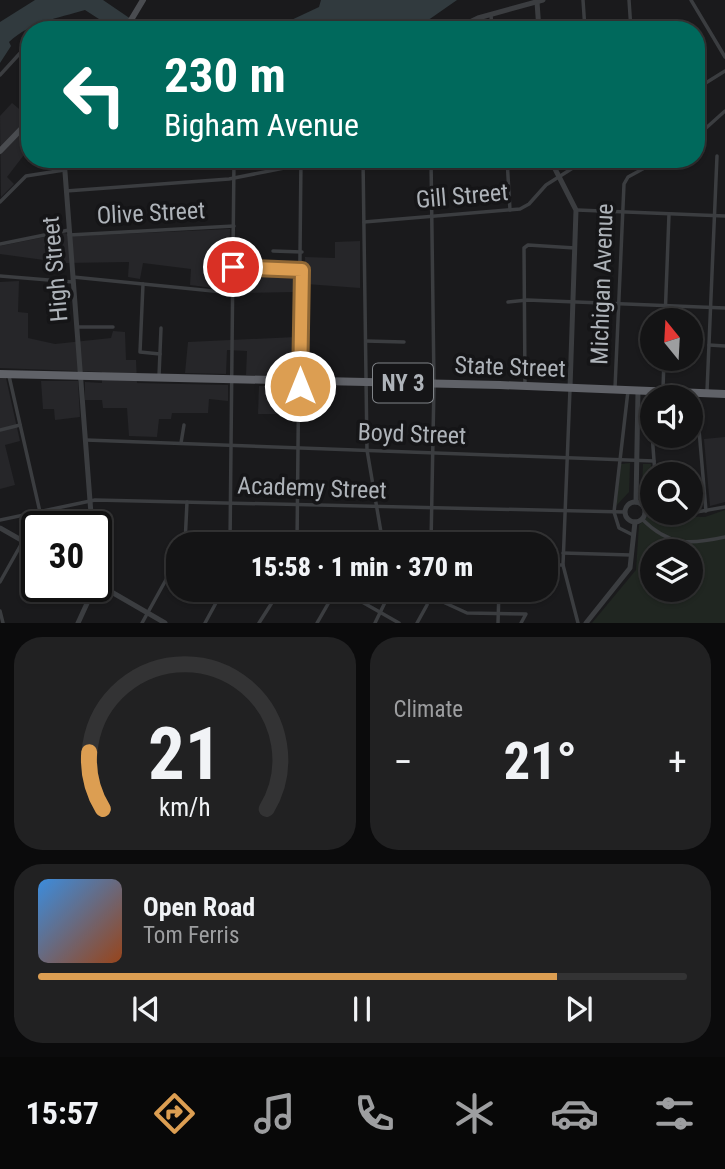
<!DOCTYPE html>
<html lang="en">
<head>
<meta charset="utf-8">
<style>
	:root { --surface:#141415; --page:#212122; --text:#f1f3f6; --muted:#9d9ea0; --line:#333334; --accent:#dc9e52 }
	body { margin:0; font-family:"Roboto Condensed",sans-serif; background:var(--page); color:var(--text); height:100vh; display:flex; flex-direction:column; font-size:26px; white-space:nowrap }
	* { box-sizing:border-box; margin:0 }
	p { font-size:23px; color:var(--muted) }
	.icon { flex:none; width:38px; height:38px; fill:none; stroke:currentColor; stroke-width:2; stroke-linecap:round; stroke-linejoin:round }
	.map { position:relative; height:623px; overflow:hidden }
	.panel { display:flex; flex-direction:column; gap:14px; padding:14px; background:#0b0b0c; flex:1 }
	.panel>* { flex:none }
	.guide { position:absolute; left:21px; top:21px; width:684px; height:147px; border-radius:28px; box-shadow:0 2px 5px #0004,0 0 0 2px var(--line); background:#00695c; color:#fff; overflow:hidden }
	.needle { width:46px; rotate:342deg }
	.tools { position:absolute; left:640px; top:308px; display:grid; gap:14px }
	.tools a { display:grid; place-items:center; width:63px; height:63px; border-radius:50%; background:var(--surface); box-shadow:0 2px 5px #0004,0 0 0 2px var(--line); font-size:35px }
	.speed { position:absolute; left:21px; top:511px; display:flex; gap:14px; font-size:35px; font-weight:700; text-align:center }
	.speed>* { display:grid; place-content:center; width:91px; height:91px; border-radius:50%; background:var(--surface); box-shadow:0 2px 5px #0004,0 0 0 2px var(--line); line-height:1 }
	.speed .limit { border:4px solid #111; border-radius:10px; background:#fff; color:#111 }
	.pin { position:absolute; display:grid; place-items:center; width:60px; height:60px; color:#fff; margin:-30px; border:4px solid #fff; border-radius:50%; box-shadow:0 2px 7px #0007 }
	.me { position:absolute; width:77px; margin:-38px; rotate:0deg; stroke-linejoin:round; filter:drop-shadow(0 0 5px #0008) }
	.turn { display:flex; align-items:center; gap:24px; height:147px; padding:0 28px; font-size:32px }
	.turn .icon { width:91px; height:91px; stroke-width:2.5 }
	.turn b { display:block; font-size:49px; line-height:60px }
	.big { font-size:52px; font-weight:800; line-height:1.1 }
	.panel .widget { flex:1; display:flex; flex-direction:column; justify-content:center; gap:10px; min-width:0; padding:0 24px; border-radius:28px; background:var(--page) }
	.panel .dial { align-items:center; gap:0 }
	.dial svg { height:182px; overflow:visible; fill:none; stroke:var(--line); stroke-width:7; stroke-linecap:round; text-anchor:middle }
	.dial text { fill:var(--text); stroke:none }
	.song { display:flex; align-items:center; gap:21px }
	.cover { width:84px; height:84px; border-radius:10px; background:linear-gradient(135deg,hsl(210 70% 55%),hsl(20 70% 35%)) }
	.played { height:7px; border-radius:4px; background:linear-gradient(90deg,var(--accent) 80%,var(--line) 80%) }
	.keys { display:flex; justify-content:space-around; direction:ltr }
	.heat { display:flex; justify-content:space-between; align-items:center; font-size:38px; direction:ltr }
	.panel .tiles { flex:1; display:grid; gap:14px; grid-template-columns:1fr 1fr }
	.widget:last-child { grid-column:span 2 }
	.trip { position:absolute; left:166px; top:532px; width:392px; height:70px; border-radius:28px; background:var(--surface); box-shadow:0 2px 5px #0004,0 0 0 2px var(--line); font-weight:800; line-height:70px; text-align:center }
	.menu { display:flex; height:112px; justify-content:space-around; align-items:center; background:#080808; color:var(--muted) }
	.menu .icon { width:49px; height:49px }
	.menu .active { color:var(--accent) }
	.menu b { font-size:32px; color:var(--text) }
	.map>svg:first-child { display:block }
	.built { fill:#262629 }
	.green { fill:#202621; fill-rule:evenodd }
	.water { fill:#313a3e }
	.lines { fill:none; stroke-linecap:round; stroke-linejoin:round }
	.minor { stroke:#3b3d40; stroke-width:3.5 }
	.tertiary { stroke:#3b3d40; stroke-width:5 }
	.secondary { stroke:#4a4c50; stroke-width:6 }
	.trunk { stroke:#606268; stroke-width:8 }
	.route-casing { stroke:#8f6735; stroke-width:18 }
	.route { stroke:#dc9e52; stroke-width:12 }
	.labels { text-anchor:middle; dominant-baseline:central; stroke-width:7; stroke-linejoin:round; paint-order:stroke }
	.shield { fill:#151517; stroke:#808488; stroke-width:2 }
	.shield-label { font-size:23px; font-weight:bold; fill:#aeb3b9 }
	.street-label { font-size:24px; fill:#aeb3b9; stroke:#151517 }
</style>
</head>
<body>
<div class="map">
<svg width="725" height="623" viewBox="0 0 725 623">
	<rect width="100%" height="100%" fill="#1a1a1c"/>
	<g class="built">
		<polygon points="12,103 30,118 30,147 7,177 14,184 1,197 0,116"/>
		<polygon points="230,229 229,290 190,285 191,269 143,263 140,279 128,277 129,262 66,263 0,254 0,246 64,233 75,236"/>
		<polygon points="360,241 360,288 306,284 305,257 335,258 335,242"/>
		<polygon points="237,270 297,271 297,292 236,293"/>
		<polygon points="19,281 18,312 28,313 28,338 55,344 111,338 113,331 125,332 126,360 136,360 137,383 228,385 228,401 209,399 208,413 172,413 171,419 159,419 157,437 129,436 127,408 103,408 102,400 85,400 85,382 102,383 102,372 0,368 0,282"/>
		<polygon points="296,337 294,377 246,375 247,351 227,350 226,374 185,373 188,342"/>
		<polygon points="0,378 6,378 20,441 5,445 15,485 0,489"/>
		<polygon points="41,381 78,381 80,417 55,420 54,409 43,409"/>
		<polygon points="259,386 295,387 295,414 258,414"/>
		<polygon points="725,437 725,502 710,506 704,439"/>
	</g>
	<g class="green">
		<polygon points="630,463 629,492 616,506 621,464"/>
		<polygon points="643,464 651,464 653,506 642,492"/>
		<path d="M725 510V623H592L636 570 639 525 649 515 705 517ZM653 551H691V590H653Z"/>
	</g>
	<g class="water">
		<path d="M35 0H103L147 30H116L85 10C56 19 32 21 9 42L11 46 0 63V22Z"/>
		<polygon points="321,0 457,0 424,23 405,30 270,30 319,7"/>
	</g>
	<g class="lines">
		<g class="minor">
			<polyline points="583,0 585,30"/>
			<polyline points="629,0 631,30"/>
			<polyline points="691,0 725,57"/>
			<polyline points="491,15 492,30"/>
			<polyline points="0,75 22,51 30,59"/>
			<polyline points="696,89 725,71"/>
			<polyline points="696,137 725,111"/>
			<polyline points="363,159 367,450 383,544"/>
			<polyline points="507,159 510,210"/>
			<polyline points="66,191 229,179 330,159"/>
			<polyline points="0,202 26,176 64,170"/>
			<polyline points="577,210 725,216"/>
			<polyline points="364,222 520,209 529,204 546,185 587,159"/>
			<polyline points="69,235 234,226"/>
			<polyline points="0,244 69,230"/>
			<polyline points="273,251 302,252"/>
			<polyline points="234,267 302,270"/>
			<polyline points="0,276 73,282"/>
			<polyline points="73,277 233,293"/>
			<polyline points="143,284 140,352 160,354"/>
			<polyline points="508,302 527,300 725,308"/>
			<polyline points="665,320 669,214"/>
			<polyline points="77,327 113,327"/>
			<polyline points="366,341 404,342"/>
			<polyline points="709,345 725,346"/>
			<polyline points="9,376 40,512"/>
			<polyline points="159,376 161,328"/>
			<polyline points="525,386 524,248 528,245 575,248"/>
			<polyline points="615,388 624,184 628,177 661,159"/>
			<polyline points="570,389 563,565 578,623"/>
			<polyline points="663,389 664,359"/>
			<polyline points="628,391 614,512 619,528 633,535"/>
			<polyline points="707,391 717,156"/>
			<polyline points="649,393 655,474"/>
			<polyline points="696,395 706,511"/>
			<polyline points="0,430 20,425"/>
			<polyline points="86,440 654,461"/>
			<polyline points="181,443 184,425"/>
			<polyline points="645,511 691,513 725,507"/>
			<path d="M642 519C669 546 689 545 725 537"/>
			<polyline points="0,520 95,500 625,512"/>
			<polyline points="185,544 187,502"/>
			<polyline points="230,544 234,159"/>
			<polyline points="297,544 301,159"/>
			<polyline points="431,544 434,384 431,159"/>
			<polyline points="563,553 631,555"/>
			<polyline points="546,565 563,565"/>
			<polyline points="0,582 23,541"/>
			<polyline points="341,590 399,623"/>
			<polyline points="430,596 467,613 526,614 521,623"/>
			<polyline points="0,611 3,623"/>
			<polyline points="142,623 178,558"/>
			<polyline points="205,623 223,590"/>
			<polyline points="259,623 280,590"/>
			<polyline points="317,623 336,590"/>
			<polyline points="375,623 391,590"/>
			<polyline points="417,623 427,605 430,590"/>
			<polyline points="498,623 499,590"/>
		</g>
		<g class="tertiary">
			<polyline points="537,2 539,30"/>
			<polyline points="453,30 478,18 543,0"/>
			<polyline points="64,159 92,527"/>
			<polyline points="550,159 576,210 570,388"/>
			<polyline points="636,502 638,391"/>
			<circle cx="635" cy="512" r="10"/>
			<polyline points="0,528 37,549"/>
			<polyline points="96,583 165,623"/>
			<polyline points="78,623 95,586"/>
			<polyline points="586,623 630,568 635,522"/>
		</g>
		<g class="secondary">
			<polyline points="125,30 143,0"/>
			<polyline points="0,151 30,120"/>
		</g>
		<polyline class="trunk" points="0,374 500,385 725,394"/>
	</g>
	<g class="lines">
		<g class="route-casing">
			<polyline id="route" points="233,267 302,270 300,386"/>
		</g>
		<use href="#route" class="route"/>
	</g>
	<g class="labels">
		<rect class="shield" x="373" y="363.5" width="60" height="39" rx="5"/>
		<g class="shield-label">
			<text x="403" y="383">NY 3</text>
		</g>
		<g class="street-label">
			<text transform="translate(462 196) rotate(-5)">Gill Street</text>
			<text transform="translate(151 213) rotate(-3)">Olive Street</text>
			<text transform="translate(55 269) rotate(-95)">High Street</text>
			<text transform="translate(602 284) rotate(-88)">Michigan Avenue</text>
			<text transform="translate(510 367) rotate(2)">State Street</text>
			<text transform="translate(412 434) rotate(2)">Boyd Street</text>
			<text transform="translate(312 488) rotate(2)">Academy Street</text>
		</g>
	</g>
</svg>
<div class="tools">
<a><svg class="needle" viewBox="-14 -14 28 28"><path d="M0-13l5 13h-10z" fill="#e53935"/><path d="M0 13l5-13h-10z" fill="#9d9ea0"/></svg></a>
<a><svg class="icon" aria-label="sound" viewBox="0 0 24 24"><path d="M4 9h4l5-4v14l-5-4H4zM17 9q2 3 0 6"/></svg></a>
<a><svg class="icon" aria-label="search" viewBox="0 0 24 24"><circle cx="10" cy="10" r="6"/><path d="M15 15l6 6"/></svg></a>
<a><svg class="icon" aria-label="layers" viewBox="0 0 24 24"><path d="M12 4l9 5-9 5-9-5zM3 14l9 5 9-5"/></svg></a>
</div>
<div class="speed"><div class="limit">30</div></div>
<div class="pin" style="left:233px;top:267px;background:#d93025"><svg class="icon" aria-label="arrive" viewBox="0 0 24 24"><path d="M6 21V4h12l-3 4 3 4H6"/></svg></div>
<svg class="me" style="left:300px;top:386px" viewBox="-20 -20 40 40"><circle r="17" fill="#dc9e52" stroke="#fff" stroke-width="3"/><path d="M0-11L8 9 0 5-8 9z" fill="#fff"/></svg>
<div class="trip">15:58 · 1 min · 370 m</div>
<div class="guide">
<div class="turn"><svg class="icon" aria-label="left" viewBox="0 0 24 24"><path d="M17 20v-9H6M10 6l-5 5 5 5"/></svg><div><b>230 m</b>Bigham Avenue</div></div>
</div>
</div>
<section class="panel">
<div class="tiles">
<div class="widget dial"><svg viewBox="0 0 100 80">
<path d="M14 69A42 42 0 1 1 86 69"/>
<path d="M14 69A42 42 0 0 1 8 44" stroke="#dc9e52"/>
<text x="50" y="56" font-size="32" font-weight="700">21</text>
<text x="50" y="72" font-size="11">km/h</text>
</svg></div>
<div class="widget"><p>Climate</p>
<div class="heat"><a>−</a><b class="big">21°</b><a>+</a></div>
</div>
<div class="widget">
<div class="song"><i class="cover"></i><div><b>Open Road</b><p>Tom Ferris</p></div></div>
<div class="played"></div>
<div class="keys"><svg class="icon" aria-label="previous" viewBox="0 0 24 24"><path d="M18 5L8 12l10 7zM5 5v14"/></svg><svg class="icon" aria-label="pause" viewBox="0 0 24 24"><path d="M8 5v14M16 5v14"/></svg><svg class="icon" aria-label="next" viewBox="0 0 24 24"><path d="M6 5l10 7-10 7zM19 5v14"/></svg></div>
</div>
</div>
</section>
<nav class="menu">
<b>15:57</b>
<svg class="icon active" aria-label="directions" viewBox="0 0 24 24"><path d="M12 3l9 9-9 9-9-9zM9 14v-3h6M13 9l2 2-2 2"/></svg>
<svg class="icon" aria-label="music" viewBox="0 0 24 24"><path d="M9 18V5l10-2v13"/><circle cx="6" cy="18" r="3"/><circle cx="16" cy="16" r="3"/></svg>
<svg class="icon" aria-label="phone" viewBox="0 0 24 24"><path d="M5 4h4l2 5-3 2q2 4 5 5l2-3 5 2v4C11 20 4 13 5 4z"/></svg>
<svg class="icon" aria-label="climate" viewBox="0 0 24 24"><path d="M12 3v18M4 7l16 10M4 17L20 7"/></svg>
<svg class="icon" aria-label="car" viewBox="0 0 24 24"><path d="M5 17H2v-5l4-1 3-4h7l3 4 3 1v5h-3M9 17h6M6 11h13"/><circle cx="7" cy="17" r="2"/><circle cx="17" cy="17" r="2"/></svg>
<svg class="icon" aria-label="filters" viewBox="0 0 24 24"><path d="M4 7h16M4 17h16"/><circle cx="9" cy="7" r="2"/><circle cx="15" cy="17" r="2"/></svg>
</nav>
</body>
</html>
